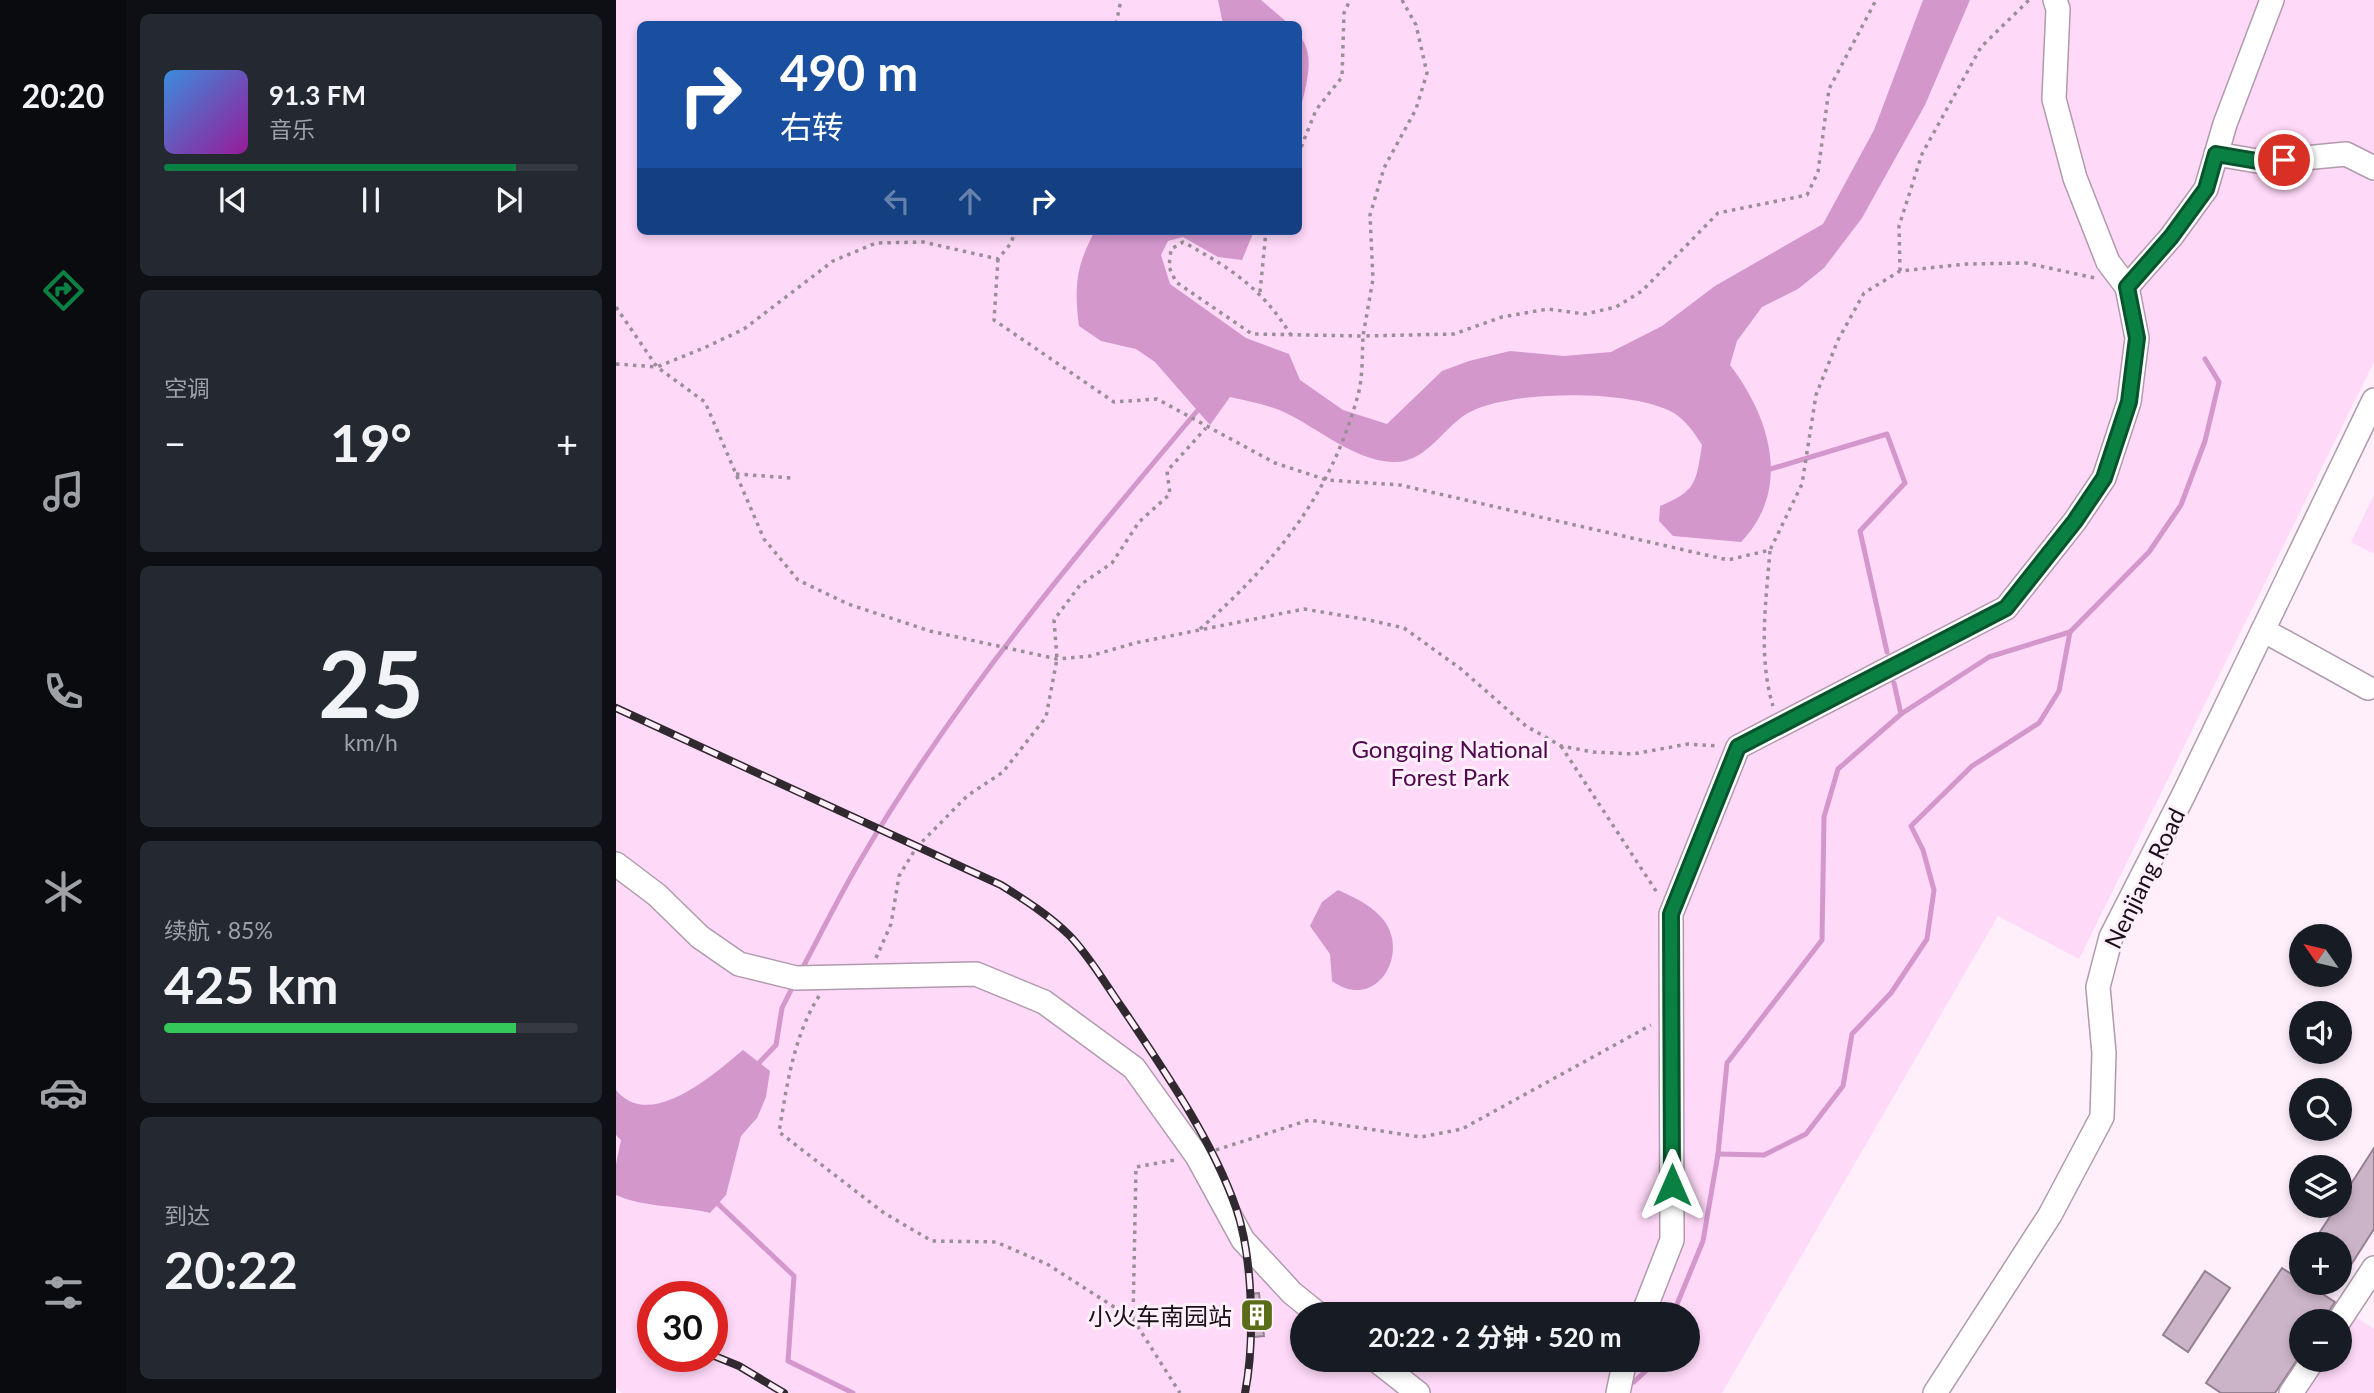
<!DOCTYPE html>
<html lang="zh">
<head>
<meta charset="utf-8">
<style>
	:root { --surface:#171b24; --page:#242831; --text:#f1f3f6; --muted:#9ea1a6; --line:#363941; --accent:#0b8043 }
	body { margin:0; font-family:Lato,"Noto Sans SC",sans-serif; background:var(--page); color:var(--text); height:100vh; display:flex; flex-direction:column; font-size:26px; white-space:nowrap }
	* { box-sizing:border-box; margin:0 }
	p { font-size:23px; color:var(--muted) }
	.icon { flex:none; width:38px; height:38px; fill:none; stroke:currentColor; stroke-width:2; stroke-linecap:round; stroke-linejoin:round }
	.map { position:relative; flex:1; overflow:hidden }
	.side { display:flex; flex-direction:column; gap:14px; padding:14px; background:#0d0f14; width:490px }
	.side>* { flex:none }
	.banner { position:absolute; left:21px; top:21px; width:665px; height:214px; border-radius:10px; box-shadow:0 4px 10px #0003; background:#1a4fa0; color:#fff; overflow:hidden }
	.needle { width:46px; rotate:304deg }
	.fabs { position:absolute; left:1673px; top:924px; display:grid; gap:14px }
	.fabs a { display:grid; place-items:center; width:63px; height:63px; border-radius:50%; background:var(--surface); box-shadow:0 4px 10px #0003; font-size:35px }
	.speed { position:absolute; left:21px; top:1281px; display:flex; gap:14px; font-size:35px; font-weight:700; text-align:center }
	.speed>* { display:grid; place-content:center; width:91px; height:91px; border-radius:50%; background:var(--surface); box-shadow:0 4px 10px #0003; line-height:1 }
	.speed .limit { border:10px solid #d22; background:#fff; color:#111 }
	.pin { position:absolute; display:grid; place-items:center; width:60px; height:60px; color:#fff; margin:-30px; border:4px solid #fff; border-radius:50%; box-shadow:0 2px 7px #0007 }
	.me { position:absolute; width:77px; margin:-38px; rotate:0deg; stroke-linejoin:round; filter:drop-shadow(0 0 5px #0008) }
	.turn { display:flex; align-items:center; gap:24px; height:147px; padding:0 28px; font-size:32px }
	.turn .icon { width:91px; height:91px; stroke-width:2.5 }
	.turn b { display:block; font-size:49px; line-height:60px }
	.lanes { display:flex; align-items:center; height:66px; padding:0 28px; background:#0003; justify-content:center; gap:35px; direction:ltr }
	.lanes .off { opacity:.35 }
	.big { font-size:52px; font-weight:700; line-height:1.1 }
	.side .widget { flex:1; display:flex; flex-direction:column; justify-content:center; gap:10px; min-width:0; padding:0 24px; border-radius:10px; background:var(--page) }
	.side .dial { align-items:center; gap:0 }
	.dial b { font-size:91px; line-height:1 }
	.song { display:flex; align-items:center; gap:21px }
	.cover { width:84px; height:84px; border-radius:10px; background:linear-gradient(135deg,hsl(210 70% 55%),hsl(300 70% 35%)) }
	.played { height:7px; border-radius:4px; background:linear-gradient(90deg,var(--accent) 85%,var(--line) 85%) }
	.keys { display:flex; justify-content:space-around; direction:ltr }
	.heat { display:flex; justify-content:space-between; align-items:center; font-size:38px; direction:ltr }
	.charge { height:10px; border-radius:5px; background:linear-gradient(90deg,#34c759 85%,var(--line) 0) }
	.trip { position:absolute; left:674px; top:1302px; width:410px; height:70px; border-radius:35px; background:var(--surface); box-shadow:0 4px 10px #0003; font-weight:700; line-height:70px; text-align:center }
	main { display:flex; flex:1; min-height:0 }
	.menu { display:flex; flex-direction:column; width:126px; justify-content:space-around; align-items:center; background:#090b0e; color:var(--muted) }
	.menu .icon { width:49px; height:49px }
	.menu .selected { color:var(--accent) }
	.menu b { font-size:32px; color:var(--text) }
	.map>svg:first-child { display:block }
	.green { fill:#fed9f8; fill-rule:evenodd }
	.water { fill:#d397cc }
	.lines { fill:none; stroke-linecap:round; stroke-linejoin:round }
	.stream { stroke:#d397cc; stroke-width:5 }
	.building { fill:#cbb4c8; stroke:#958092; stroke-width:2 }
	.minor-casing { stroke:#b09aad; stroke-width:26 }
	.path { stroke:#9a8e98; stroke-width:3.5; stroke-dasharray:3.5 5; stroke-linecap:butt }
	.minor { stroke:#fff; stroke-width:23 }
	.rail-casing { stroke:#312930; stroke-width:8 }
	.rail { stroke:#feeffb; stroke-width:5; stroke-dasharray:16; stroke-linecap:butt }
	.route-casing { stroke:#07532c; stroke-width:18 }
	.route { stroke:#0b8043; stroke-width:12 }
	.labels { text-anchor:middle; dominant-baseline:central; stroke-width:6; stroke-linejoin:round; paint-order:stroke }
	.park-label { font-size:24px; fill:#51074d; stroke:#feeffb }
	.street-label { font-size:24px; fill:#181117; stroke:#feeffb }
	.poi-label { font-size:24px; fill:#181117; stroke:#feeffb; text-anchor:end }
</style>
</head>
<body>
<main>
<nav class="menu">
<b>20:20</b>
<svg class="icon selected" aria-label="directions" viewBox="0 0 24 24"><path d="M12 3l9 9-9 9-9-9zM9 14v-3h6M13 9l2 2-2 2"/></svg>
<svg class="icon" aria-label="music" viewBox="0 0 24 24"><path d="M9 18V5l10-2v13"/><circle cx="6" cy="18" r="3"/><circle cx="16" cy="16" r="3"/></svg>
<svg class="icon" aria-label="phone" viewBox="0 0 24 24"><path d="M5 4h4l2 5-3 2q2 4 5 5l2-3 5 2v4C11 20 4 13 5 4z"/></svg>
<svg class="icon" aria-label="climate" viewBox="0 0 24 24"><path d="M12 3v18M4 7l16 10M4 17L20 7"/></svg>
<svg class="icon" aria-label="car" viewBox="0 0 24 24"><path d="M5 17H2v-5l4-1 3-4h7l3 4 3 1v5h-3M9 17h6M6 11h13"/><circle cx="7" cy="17" r="2"/><circle cx="17" cy="17" r="2"/></svg>
<svg class="icon" aria-label="filters" viewBox="0 0 24 24"><path d="M4 7h16M4 17h16"/><circle cx="9" cy="7" r="2"/><circle cx="15" cy="17" r="2"/></svg>
</nav>
<section class="side">
<div class="widget">
<div class="song"><i class="cover"></i><div><b>91.3 FM</b><p>音乐</p></div></div>
<div class="played"></div>
<div class="keys"><svg class="icon" aria-label="previous" viewBox="0 0 24 24"><path d="M18 5L8 12l10 7zM5 5v14"/></svg><svg class="icon" aria-label="pause" viewBox="0 0 24 24"><path d="M8 5v14M16 5v14"/></svg><svg class="icon" aria-label="next" viewBox="0 0 24 24"><path d="M6 5l10 7-10 7zM19 5v14"/></svg></div>
</div>
<div class="widget"><p>空调</p>
<div class="heat"><a>−</a><b class="big">19°</b><a>+</a></div>
</div>
<div class="widget dial"><b>25</b><p>km/h</p></div>
<div class="widget"><p>续航 · 85%</p><b class="big">425 km</b><div class="charge"></div></div>
<div class="widget"><p>到达</p><b class="big">20:22</b></div>
</section>
<div class="map">
<svg width="1758" height="1393" viewBox="0 0 1758 1393">
	<rect width="100%" height="100%" fill="#feeffb"/>
	<g class="green">
		<path d="M0 0H1758V362L1463 959 1382 916 1106 1393H6L0 1388ZM24 24H682V231H24ZM37 1297H96V1356H37ZM686 1314H1071V1360H686Z"/>
		<polygon points="1758,495 1758,554 1735,542"/>
		<polygon points="1740,1317 1758,1329 1758,1393 1690,1393 1712,1360 1724,1360 1724,1342"/>
	</g>
	<g class="water">
		<polygon points="602,0 645,0 673,24 607,24"/>
		<path d="M1307 0H1354L1309 105 1246 218 1208 268 1182 289 1146 307 1121 341 1114 365C1153 416 1177 488 1125 542L1057 536 1043 521 1044 506C1081 491 1080 482 1086 445 1078 432 1070 421 1058 413 1016 389 896 390 854 412 827 426 811 464 776 462 738 460 703 429 670 413 653 405 632 401 614 397L594 425 539 362 520 349 485 341 463 326C458 288 460 265 479 231H638L626 260 602 257 567 237 552 241 545 255 554 284 630 338 673 354 684 380 727 410 771 424 826 371 853 361 894 351 948 356 995 352 1046 326 1099 286 1207 224 1258 130Z"/>
		<path d="M683 35C702 56 688 91 683 116Z"/>
		<path d="M722 890C737 897 752 903 764 916 797 949 762 1014 716 981L714 954 694 926 706 902Z"/>
		<path d="M127 1050 154 1071 150 1097 141 1118 125 1136 110 1195 94 1213C63 1205 29 1208 0 1195V1164L5 1140 0 1135V1090C34 1132 98 1074 127 1050Z"/>
	</g>
	<g class="lines">
		<g class="stream">
			<polyline points="1148,471 1271,434 1289,483 1244,531 1271,652"/>
			<polyline points="1285,714 1373,657 1454,632"/>
			<path d="M185 971C205 933 224 895 245 859 340 697 462 552 582 410"/>
			<polyline points="140,1066 160,1045 166,1008 179,982"/>
			<polyline points="1102,1154 1148,1155 1190,1134 1227,1086 1236,1034 1275,993 1311,939 1318,890 1307,850 1295,826 1356,766 1423,723 1443,691 1454,632 1533,552 1565,505 1589,441 1603,382 1589,359"/>
			<polyline points="98,1200 178,1276 172,1361 237,1393"/>
			<polyline points="1057,1314 1087,1241 1102,1154 1111,1063 1206,940 1208,817 1222,769 1285,714 1278,683"/>
			<polyline points="1018,1382 1035,1366 1038,1360"/>
		</g>
	</g>
	<g class="building">
		<polygon points="1758,1148 1758,1229 1724,1282 1724,1244 1696,1244 1721,1206 1724,1206 1724,1201"/>
		<polygon points="1666,1268 1719,1302 1706,1321 1685,1321 1685,1354 1659,1393 1605,1393 1590,1383"/>
		<polygon points="1589,1271 1614,1288 1572,1352 1547,1335"/>
		<polygon points="643,1293 648,1336 638,1337 633,1294"/>
	</g>
	<g class="lines">
		<g class="minor-casing">
			<g id="minor">
				<polyline points="1600,154 1647,162 1730,154 1758,168"/>
				<polyline points="1511,287 1555,237 1590,189 1609,124 1656,0"/>
				<polyline points="1647,630 1752,688"/>
				<polyline points="0,864 41,895 84,937 123,964 180,978 360,974 428,1002 518,1068 581,1156 627,1240 676,1293 702,1314"/>
				<polyline points="1027,1314 1056,1240 1055,914 1122,747 1390,608 1459,521 1488,478 1513,402 1521,338 1511,287 1492,262 1459,178 1438,99 1442,9 1439,0"/>
				<polyline points="1723,1321 1758,1268"/>
				<polyline points="760,1360 802,1393"/>
				<polyline points="1002,1393 1009,1360"/>
				<polyline points="1319,1393 1434,1215 1486,1117 1488,1053 1482,987 1495,937 1567,796 1758,400"/>
				<polyline points="1675,1393 1697,1360"/>
			</g>
		</g>
		<g class="path">
			<polyline points="786,0 800,25 811,73 800,109 768,168 754,215 757,279 747,336 838,334 886,317 932,309 969,314 1000,307 1026,291 1102,213 1191,195 1202,172 1213,89 1260,0"/>
			<polyline points="500,24 505,0"/>
			<polyline points="682,155 700,110 726,77 728,13 734,0"/>
			<polyline points="382,259 378,320 498,402 541,399 659,463 711,480 784,485 1112,560 1154,550 1186,484 1200,395 1222,340 1248,293 1284,271 1350,264 1410,263 1479,278"/>
			<polyline points="1284,271 1283,226 1306,154 1365,47 1413,0"/>
			<polyline points="644,292 650,231"/>
			<polyline points="0,307 41,367 89,402 148,539 182,580 232,604 314,631 441,659 474,656 519,643 688,609 753,620 788,628 845,669 910,726 945,746 977,752 1017,754 1072,744 1102,746"/>
			<polyline points="0,364 41,367 90,347 128,329 217,261 260,243 307,242 382,259 396,242 398,231"/>
			<polyline points="120,474 176,478"/>
			<path d="M1154 551C1150 600 1142 658 1157 706"/>
			<path d="M584 629C661 560 714 496 742 395 747 377 746 355 747 336L636 334 560 282 553 267 555 249 567 242C615 268 648 290 676 337"/>
			<polyline points="945,746 1042,894"/>
			<polyline points="260,958 275,924 283,876 300,848 351,796 387,772 430,717 441,659 438,620 464,585 496,563 523,522 554,494 551,471 590,428"/>
			<path d="M203 996C177 1037 171 1086 163 1132L268 1213 316 1241 380 1242 431 1264 517 1319 564 1393"/>
			<polyline points="600,1150 693,1120 805,1137 846,1129 1035,1025"/>
			<polyline points="517,1319 520,1167 559,1160"/>
		</g>
		<use href="#minor" class="minor"/>
		<g class="rail-casing">
			<g id="rail">
				<path d="M0 708 385 885C409 900 434 916 454 936 474 957 490 985 507 1009 547 1069 596 1139 620 1208 637 1257 639 1342 629 1393"/>
				<polyline points="96,1355 123,1366 168,1393"/>
			</g>
		</g>
		<use href="#rail" class="rail"/>
	</g>
	<g class="lines">
		<g class="route-casing">
			<polyline id="route" points="1056,1185 1055,914 1122,747 1390,608 1459,521 1488,478 1513,402 1521,338 1511,287 1555,237 1590,189 1600,154 1647,162 1668,160"/>
		</g>
		<use href="#route" class="route"/>
	</g>
	<defs>
		<g id="building-square" transform="scale(1.75)"><rect x="-9" y="-9" width="18" height="18" rx="4" fill="#5c6d1a" stroke="#feeffb"/><path d="M-4-6H4V6H1V3H-1V6H-4ZM-2.5-4.3h1.7v1.8h-1.7ZM.8-4.3h1.7v1.8H.8ZM-2.5-1h1.7V.8h-1.7ZM.8-1h1.7V.8H.8Z" fill="#fff"/></g>
	</defs>
	<g fill-rule="evenodd">
		<use href="#building-square" x="641" y="1315"/>
	</g>
	<g class="labels">
		<g class="park-label">
			<text x="834" y="748">Gongqing National<tspan x="834" dy="28">Forest Park</tspan></text>
		</g>
		<g class="street-label">
			<text transform="translate(1528 878) rotate(-64)">Nenjiang Road</text>
		</g>
		<g class="poi-label">
			<text x="616" y="1315">小火车南园站</text>
		</g>
	</g>
</svg>
<div class="fabs">
<a><svg class="needle" viewBox="-14 -14 28 28"><path d="M0-13l5 13h-10z" fill="#e53935"/><path d="M0 13l5-13h-10z" fill="#9ea1a6"/></svg></a>
<a><svg class="icon" aria-label="sound" viewBox="0 0 24 24"><path d="M4 9h4l5-4v14l-5-4H4zM17 9q2 3 0 6"/></svg></a>
<a><svg class="icon" aria-label="search" viewBox="0 0 24 24"><circle cx="10" cy="10" r="6"/><path d="M15 15l6 6"/></svg></a>
<a><svg class="icon" aria-label="layers" viewBox="0 0 24 24"><path d="M12 4l9 5-9 5-9-5zM3 14l9 5 9-5"/></svg></a>
<a>+</a>
<a>−</a>
</div>
<div class="speed"><div class="limit">30</div></div>
<div class="pin" style="left:1668px;top:160px;background:#d93025"><svg class="icon" aria-label="arrive" viewBox="0 0 24 24"><path d="M6 21V4h12l-3 4 3 4H6"/></svg></div>
<svg class="me" style="left:1056px;top:1185px" viewBox="-20 -20 40 40"><path d="M0-17L14 15 0 8-14 15z" fill="#0b8043" stroke="#fff" stroke-width="4"/></svg>
<div class="trip">20:22 · 2 分钟 · 520 m</div>
<div class="banner">
<div class="turn"><svg class="icon" aria-label="right" viewBox="0 0 24 24"><path d="M7 20v-9h11M14 6l5 5-5 5"/></svg><div><b>490 m</b>右转</div></div>
<div class="lanes"><svg class="icon off" aria-label="left" viewBox="0 0 24 24"><path d="M17 20v-9H6M10 6l-5 5 5 5"/></svg><svg class="icon off" aria-label="ahead" viewBox="0 0 24 24"><path d="M12 20V5M6 11l6-6 6 6"/></svg><svg class="icon" aria-label="right" viewBox="0 0 24 24"><path d="M7 20v-9h11M14 6l5 5-5 5"/></svg></div>
</div>
</div>
</main>
</body>
</html>
